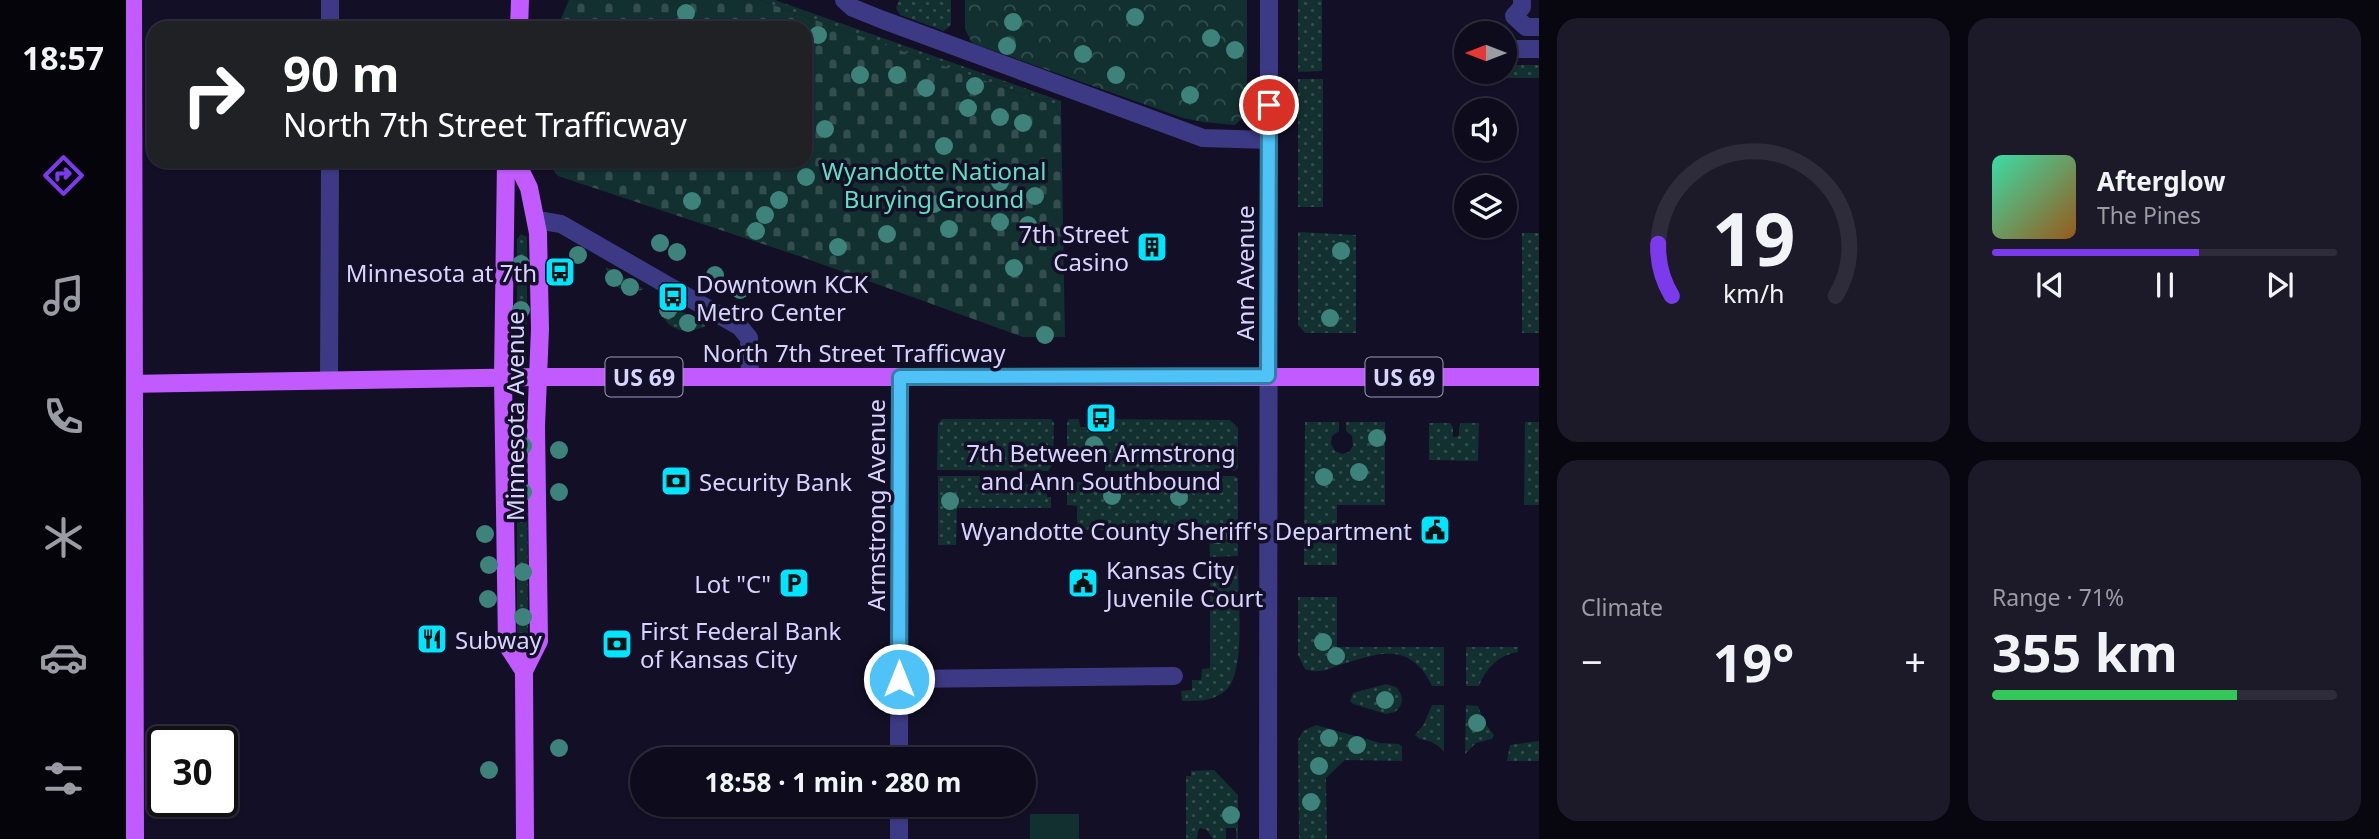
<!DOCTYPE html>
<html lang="en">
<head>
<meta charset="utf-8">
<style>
	:root { --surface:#0e0b1c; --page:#1c1929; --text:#f1f3f6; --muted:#9b9ba3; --line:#2e2b3b; --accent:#7c3aed }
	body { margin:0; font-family:"Noto Sans",sans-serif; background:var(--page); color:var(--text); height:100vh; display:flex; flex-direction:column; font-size:26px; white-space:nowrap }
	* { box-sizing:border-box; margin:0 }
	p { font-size:23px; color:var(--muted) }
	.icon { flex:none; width:38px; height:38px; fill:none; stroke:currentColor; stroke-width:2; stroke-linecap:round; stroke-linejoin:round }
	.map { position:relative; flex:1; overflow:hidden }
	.sheet { display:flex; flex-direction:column; gap:18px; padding:18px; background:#08060f; width:840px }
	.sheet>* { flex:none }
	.top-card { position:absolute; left:21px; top:21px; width:665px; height:147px; border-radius:21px; box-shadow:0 2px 5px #0004,0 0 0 2px var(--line); background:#202124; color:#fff; overflow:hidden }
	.needle { width:46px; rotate:270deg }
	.tools { position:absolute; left:1328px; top:21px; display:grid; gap:14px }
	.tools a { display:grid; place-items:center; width:63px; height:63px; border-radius:50%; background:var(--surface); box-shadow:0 2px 5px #0004,0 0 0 2px var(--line); font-size:35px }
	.speed { position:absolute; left:21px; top:726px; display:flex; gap:14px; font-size:35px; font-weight:700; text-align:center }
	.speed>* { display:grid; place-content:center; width:91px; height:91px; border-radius:50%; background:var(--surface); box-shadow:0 2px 5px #0004,0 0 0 2px var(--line); line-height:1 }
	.speed .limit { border:4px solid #111; border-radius:10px; background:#fff; color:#111 }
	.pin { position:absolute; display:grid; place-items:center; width:60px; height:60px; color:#fff; margin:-30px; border:4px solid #fff; border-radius:50%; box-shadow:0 2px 7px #0007 }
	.me { position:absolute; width:77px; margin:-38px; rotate:0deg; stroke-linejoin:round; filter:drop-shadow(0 0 5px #0008) }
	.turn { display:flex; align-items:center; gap:24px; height:147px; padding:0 21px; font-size:32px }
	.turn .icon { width:91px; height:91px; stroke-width:2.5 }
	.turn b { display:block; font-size:49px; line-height:60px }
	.big { font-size:52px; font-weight:700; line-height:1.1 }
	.sheet .tile { flex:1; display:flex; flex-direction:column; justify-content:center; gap:10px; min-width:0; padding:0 24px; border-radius:21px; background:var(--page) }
	.sheet .dial { align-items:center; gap:0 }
	.dial svg { height:182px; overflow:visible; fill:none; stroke:var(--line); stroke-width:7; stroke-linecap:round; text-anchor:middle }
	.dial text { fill:var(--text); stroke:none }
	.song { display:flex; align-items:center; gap:21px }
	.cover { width:84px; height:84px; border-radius:10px; background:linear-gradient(135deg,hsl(160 70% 55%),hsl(30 70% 35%)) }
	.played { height:7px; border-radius:4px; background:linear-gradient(90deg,var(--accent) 60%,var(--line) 60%) }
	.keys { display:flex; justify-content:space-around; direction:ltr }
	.heat { display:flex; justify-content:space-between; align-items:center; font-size:38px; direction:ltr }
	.charge { height:10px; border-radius:5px; background:linear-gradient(90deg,#34c759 71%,var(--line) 0) }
	.sheet .tiles { flex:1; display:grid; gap:18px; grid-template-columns:repeat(2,1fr) }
	.trip { position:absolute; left:504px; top:747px; width:406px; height:70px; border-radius:35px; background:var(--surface); box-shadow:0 2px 5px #0004,0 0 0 2px var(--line); font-weight:700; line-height:70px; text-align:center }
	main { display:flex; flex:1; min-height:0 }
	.tab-bar { display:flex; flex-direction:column; width:126px; justify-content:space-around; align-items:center; background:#06040b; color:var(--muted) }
	.tab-bar .icon { width:49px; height:49px }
	.tab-bar .selected { color:var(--accent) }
	.tab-bar b { font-size:32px; color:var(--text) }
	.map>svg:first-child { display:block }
	.grass { fill:url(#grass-dots) }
	.forest { fill:url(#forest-crowns) }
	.cemetery { fill:url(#cemetery-stones) }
	.pitch { fill:#12302f }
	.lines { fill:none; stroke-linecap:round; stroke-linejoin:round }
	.minor { stroke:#3d3a85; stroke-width:18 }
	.major { stroke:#c25bff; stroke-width:18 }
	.tree { fill:#3d827b }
	.route-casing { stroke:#337fa1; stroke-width:18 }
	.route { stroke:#4fc3f7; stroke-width:12 }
	.labels { text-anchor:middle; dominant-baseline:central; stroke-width:7; stroke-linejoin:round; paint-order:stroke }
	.shield { fill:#130f26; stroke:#9e99be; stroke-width:2 }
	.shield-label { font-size:23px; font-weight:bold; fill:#d9d4ff }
	.park-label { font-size:24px; fill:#5fe0c0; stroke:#130f26 }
	.poi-label { font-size:24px; fill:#d9d4ff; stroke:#130f26; text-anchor:start }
	.street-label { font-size:24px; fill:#d9d4ff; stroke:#130f26 }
</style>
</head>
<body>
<main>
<nav class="tab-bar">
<b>18:57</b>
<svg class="icon selected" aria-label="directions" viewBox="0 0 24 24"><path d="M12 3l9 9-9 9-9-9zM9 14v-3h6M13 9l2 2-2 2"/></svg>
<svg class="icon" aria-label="music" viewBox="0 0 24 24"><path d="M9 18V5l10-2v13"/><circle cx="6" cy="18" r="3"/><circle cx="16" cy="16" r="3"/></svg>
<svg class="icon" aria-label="phone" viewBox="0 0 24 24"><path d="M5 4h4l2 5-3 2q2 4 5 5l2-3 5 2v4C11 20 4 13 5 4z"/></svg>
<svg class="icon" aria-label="climate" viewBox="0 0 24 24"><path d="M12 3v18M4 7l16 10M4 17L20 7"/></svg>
<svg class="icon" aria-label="car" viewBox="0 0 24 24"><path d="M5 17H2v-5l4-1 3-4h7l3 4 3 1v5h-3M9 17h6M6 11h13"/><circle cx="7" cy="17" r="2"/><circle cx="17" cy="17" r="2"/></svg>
<svg class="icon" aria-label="filters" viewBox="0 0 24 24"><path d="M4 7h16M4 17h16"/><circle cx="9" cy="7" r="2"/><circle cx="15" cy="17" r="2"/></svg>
</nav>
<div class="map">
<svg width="1413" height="839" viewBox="0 0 1413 839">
	<defs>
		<pattern id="grass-dots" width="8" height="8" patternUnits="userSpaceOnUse" patternTransform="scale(1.75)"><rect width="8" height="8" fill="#12302f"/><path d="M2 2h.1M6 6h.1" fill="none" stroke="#344d4e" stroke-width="1.8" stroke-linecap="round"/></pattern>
		<pattern id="forest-crowns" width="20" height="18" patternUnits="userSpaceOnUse" patternTransform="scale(1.75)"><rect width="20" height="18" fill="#12302f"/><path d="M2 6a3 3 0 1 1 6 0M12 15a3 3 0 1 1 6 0" fill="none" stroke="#344d4e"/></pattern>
		<pattern id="cemetery-stones" width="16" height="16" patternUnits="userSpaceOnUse" patternTransform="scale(1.75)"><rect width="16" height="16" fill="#12302f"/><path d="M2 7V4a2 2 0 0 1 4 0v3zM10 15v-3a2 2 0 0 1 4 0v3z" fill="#344d4e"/></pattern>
	</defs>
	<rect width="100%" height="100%" fill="#130f26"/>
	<g class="grass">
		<polygon points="633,0 649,0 935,101 935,108"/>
		<polygon points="773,0 825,0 825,25 818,31 774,15 770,8"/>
		<polygon points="1172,0 1196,0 1196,71 1172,72"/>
		<polygon points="1379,65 1413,65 1413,78 1370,78 1370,72 1379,72"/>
		<rect x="1172" y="79" width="25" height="128"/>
		<polygon points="1172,232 1230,235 1230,333 1179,333 1172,325"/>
		<rect x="1396" y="233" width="17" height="100"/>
		<polygon points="395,234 401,237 401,326 397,331 391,328 391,239"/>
		<path d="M480 267 518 289C499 297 484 286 480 267Z"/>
		<path d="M532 297 580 326C553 338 535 327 532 297Z"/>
		<polygon points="816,419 925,419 928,423 927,464 922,471 811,470 812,424"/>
		<polygon points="943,419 953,419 954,427 971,427 972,419 1104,420 1112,428 1112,468 1108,471 979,471 979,463 947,462 947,451 941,451 941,423"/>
		<polygon points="1179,422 1213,422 1213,431 1206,436 1205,444 1209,451 1216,454 1223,452 1227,446 1226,436 1220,431 1220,422 1259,422 1259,505 1211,505 1211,565 1178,565"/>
		<polygon points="1399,422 1413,422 1413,505 1398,505"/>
		<polygon points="1303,423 1324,423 1327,427 1327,437 1333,436 1333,427 1335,423 1353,423 1352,461 1303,460"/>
		<polygon points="397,428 401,432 402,637 397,642 391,637 391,433"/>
		<polygon points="979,475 1108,476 1112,478 1112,556 1084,557 1083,530 951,530 951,506 941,505 941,485 945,482 979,482"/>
		<polygon points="812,476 887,476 888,484 920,484 921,497 925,497 925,508 831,508 830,545 812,545"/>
		<path d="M1084 564 1112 565C1112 594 1118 654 1107 679 1105 686 1099 692 1093 695 1082 702 1068 701 1056 701L1055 691 1066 690V680H1075L1076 669 1084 668Z"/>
		<path d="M1172 597H1211V647H1318V686H1306C1283 639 1251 654 1211 666 1200 670 1191 674 1179 669L1172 655Z"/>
		<path d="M1340 647H1392V652C1373 655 1360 668 1353 686H1340Z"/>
		<path d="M1260 684 1270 687C1278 695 1278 705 1269 712L1260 714 1227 704 1224 701 1227 693Z"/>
		<path d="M1306 705H1318V752C1305 736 1295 743 1289 735L1298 724Z"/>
		<polygon points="1340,705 1352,706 1358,722 1368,735 1366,739 1350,743 1339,754"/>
		<polygon points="1190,725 1254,743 1273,744 1276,747 1276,761 1219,760 1200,778 1201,839 1173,839 1172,740 1177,731"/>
		<polygon points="1413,741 1413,761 1381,761 1384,745"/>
		<polygon points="1088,770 1112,795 1112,839 1110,839 1110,828 1100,828 1100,839 1087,839 1081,830 1074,828 1072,831 1071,839 1060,839 1060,776 1065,776 1065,771"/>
	</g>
	<polygon class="forest" points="839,0 1121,0 1121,106 1119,116 1109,125 1077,122 1057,118 846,43 839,29"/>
	<polygon class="cemetery" points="443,0 633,0 935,108 939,337 897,337 676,257 432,176 420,161 679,161 679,28 431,28"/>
	<rect class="pitch" x="904" y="814" width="49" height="25"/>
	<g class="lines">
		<g class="minor">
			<polyline points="718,0 727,8 757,20 1077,138 1143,140"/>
			<polyline points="1396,0 1396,7 1388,16 1400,27 1413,27"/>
			<polyline points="204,28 204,0"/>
			<polyline points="1379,49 1413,49"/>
			<polyline points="411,220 435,224 614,327 623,338 624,376"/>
			<polyline points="203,380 204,161"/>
			<polyline points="773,679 1048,676"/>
			<polyline points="773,760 774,377"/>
			<polyline points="773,805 773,839"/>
			<polyline points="1142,839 1143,0"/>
		</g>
		<g class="major">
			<polyline points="7,0 9,839"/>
			<polyline points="393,28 394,0"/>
			<polyline points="380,161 377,377 381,645 398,671"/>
			<polyline points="390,161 403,188 412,233 414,329 410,426 413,641 398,671 399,839"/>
			<polyline points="0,384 412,377 1413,377"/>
		</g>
	</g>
	<g class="tree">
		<circle cx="560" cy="13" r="9"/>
		<circle cx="1009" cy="17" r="9"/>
		<circle cx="887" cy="22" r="9"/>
		<circle cx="692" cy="35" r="9"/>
		<circle cx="1085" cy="38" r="9"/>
		<circle cx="881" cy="46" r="9"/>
		<circle cx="1109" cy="50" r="9"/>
		<circle cx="957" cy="54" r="9"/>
		<circle cx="734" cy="75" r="9"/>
		<circle cx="771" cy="75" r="9"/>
		<circle cx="990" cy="75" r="9"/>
		<circle cx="849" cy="86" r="9"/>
		<circle cx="800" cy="88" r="9"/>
		<circle cx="1064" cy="95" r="9"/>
		<circle cx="842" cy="108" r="9"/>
		<circle cx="874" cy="117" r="9"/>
		<circle cx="897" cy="123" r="9"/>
		<circle cx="699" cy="129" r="9"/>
		<circle cx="818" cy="146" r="9"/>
		<circle cx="680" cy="177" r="9"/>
		<circle cx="874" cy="182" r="9"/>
		<circle cx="909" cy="196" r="9"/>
		<circle cx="653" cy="200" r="9"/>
		<circle cx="566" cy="201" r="9"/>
		<circle cx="808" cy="204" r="9"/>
		<circle cx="639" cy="215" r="9"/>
		<circle cx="874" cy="222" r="9"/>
		<circle cx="902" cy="225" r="9"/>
		<circle cx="823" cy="229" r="9"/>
		<circle cx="630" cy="231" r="9"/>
		<circle cx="761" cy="234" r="9"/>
		<circle cx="534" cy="243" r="9"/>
		<circle cx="712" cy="247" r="9"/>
		<circle cx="1215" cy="251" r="9"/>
		<circle cx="551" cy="252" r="9"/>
		<circle cx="452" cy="255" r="9"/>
		<circle cx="395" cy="264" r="9"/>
		<circle cx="888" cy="268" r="9"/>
		<circle cx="589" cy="275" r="9"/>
		<circle cx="488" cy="278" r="9"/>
		<circle cx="504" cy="287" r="9"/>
		<circle cx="614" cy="290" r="9"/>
		<circle cx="395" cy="310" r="9"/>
		<circle cx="542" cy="310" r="9"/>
		<circle cx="1204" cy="318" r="9"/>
		<circle cx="562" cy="323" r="9"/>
		<circle cx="919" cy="335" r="9"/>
		<circle cx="1251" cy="438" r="9"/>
		<circle cx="968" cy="445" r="9"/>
		<circle cx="397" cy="446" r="9"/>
		<circle cx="433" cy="450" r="9"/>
		<circle cx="1233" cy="472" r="9"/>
		<circle cx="1198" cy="477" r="9"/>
		<circle cx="397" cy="492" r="9"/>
		<circle cx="433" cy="492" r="9"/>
		<circle cx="986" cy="496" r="9"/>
		<circle cx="1053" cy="497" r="9"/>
		<circle cx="824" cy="501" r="9"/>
		<circle cx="359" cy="534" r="9"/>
		<circle cx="1093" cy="535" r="9"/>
		<circle cx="363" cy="565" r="9"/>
		<circle cx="397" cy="572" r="9"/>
		<circle cx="362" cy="599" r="9"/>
		<circle cx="397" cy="617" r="9"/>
		<circle cx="1197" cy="642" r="9"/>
		<circle cx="1210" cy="656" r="9"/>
		<circle cx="1259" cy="700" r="9"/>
		<circle cx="1351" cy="723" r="9"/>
		<circle cx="1203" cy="738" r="9"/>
		<circle cx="1231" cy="745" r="9"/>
		<circle cx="433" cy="748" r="9"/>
		<circle cx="1193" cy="766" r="9"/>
		<circle cx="363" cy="770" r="9"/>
		<circle cx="1185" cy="802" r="9"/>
		<circle cx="1105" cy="815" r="9"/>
	</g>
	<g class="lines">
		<g class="route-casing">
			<polyline id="route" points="773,679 774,377 1142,376 1143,105"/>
		</g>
		<use href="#route" class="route"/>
	</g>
	<defs>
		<g id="building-square" transform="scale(1.575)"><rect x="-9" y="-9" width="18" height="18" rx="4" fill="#00e5ff" stroke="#130f26"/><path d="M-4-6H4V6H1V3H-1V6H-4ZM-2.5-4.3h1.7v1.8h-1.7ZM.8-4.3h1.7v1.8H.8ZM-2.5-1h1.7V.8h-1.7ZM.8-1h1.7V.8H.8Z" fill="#111"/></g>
		<g id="bus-square" transform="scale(1.575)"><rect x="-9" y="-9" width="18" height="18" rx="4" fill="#00e5ff" stroke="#130f26"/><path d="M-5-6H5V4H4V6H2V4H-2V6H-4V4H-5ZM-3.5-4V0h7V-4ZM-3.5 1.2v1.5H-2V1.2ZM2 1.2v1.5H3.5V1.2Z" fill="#111"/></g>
		<g id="bank-square" transform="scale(1.575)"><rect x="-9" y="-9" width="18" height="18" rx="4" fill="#00e5ff" stroke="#130f26"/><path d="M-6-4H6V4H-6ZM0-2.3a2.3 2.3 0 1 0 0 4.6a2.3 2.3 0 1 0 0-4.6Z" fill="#111"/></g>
		<g id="civic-square" transform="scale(1.575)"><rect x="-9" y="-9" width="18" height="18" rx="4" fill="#00e5ff" stroke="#130f26"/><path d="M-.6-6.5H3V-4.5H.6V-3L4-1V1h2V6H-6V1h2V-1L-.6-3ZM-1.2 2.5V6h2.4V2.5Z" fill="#111"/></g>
		<g id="parking-square" transform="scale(1.575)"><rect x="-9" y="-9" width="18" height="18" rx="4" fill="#00e5ff" stroke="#130f26"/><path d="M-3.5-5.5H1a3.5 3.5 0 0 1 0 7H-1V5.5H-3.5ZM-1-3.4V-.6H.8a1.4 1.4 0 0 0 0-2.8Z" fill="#111"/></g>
		<g id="restaurant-square" transform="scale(1.575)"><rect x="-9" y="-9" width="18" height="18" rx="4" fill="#00e5ff" stroke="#130f26"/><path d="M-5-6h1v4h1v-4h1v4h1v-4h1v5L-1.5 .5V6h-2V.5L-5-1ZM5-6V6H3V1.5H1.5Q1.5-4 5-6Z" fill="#111"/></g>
	</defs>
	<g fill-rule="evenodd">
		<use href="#building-square" x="1026" y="247"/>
		<use href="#bus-square" x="434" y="272"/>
		<use href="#bus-square" x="547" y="297"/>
		<use href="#bus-square" x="975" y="418"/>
		<use href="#bank-square" x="550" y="481"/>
		<use href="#civic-square" x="1309" y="530"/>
		<use href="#parking-square" x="668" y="583"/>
		<use href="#civic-square" x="957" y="583"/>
		<use href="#restaurant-square" x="306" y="639"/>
		<use href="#bank-square" x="491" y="644"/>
	</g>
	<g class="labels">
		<g class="shield">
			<rect x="479.5" y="357.5" width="77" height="39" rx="5"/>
			<rect x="1239.5" y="357.5" width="77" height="39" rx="5"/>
		</g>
		<g class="shield-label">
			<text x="518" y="377">US 69</text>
			<text x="1278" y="377">US 69</text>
		</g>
		<g class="park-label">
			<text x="808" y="170">Wyandotte National<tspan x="808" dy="28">Burying Ground</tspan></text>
		</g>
		<g class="poi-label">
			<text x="1003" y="233" text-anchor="end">7th Street<tspan x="1003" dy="28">Casino</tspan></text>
			<text x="411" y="272" text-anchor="end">Minnesota at 7th</text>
			<text x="570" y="283">Downtown KCK<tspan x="570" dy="28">Metro Center</tspan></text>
			<text x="975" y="452" text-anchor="middle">7th Between Armstrong<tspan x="975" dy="28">and Ann Southbound</tspan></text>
			<text x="573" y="481">Security Bank</text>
			<text x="1286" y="530" text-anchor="end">Wyandotte County Sheriff's Department</text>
			<text x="980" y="569">Kansas City<tspan x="980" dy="28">Juvenile Court</tspan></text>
			<text x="645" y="583" text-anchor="end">Lot "C"</text>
			<text x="514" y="630">First Federal Bank<tspan x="514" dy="28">of Kansas City</tspan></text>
			<text x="329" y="639">Subway</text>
		</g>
		<g class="street-label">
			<text transform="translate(1118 273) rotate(-90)">Ann Avenue</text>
			<text x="728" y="352">North 7th Street Trafficway</text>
			<text transform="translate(388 416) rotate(-90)">Minnesota Avenue</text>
			<text transform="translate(749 505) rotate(-90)">Armstrong Avenue</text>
		</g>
	</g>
</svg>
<div class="tools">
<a><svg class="needle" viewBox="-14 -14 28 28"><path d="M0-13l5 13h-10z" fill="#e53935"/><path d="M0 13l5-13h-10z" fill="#9b9ba3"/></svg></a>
<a><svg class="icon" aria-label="sound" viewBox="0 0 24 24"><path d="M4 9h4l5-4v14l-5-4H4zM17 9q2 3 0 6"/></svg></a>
<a><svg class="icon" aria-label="layers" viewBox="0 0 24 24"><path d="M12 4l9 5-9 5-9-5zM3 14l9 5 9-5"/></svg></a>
</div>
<div class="speed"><div class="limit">30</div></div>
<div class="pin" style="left:1143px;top:105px;background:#d93025"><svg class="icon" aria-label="arrive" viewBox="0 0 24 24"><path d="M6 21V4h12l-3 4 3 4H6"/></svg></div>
<svg class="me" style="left:773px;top:679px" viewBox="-20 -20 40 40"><circle r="17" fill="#4fc3f7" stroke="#fff" stroke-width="3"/><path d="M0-11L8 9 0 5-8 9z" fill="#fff"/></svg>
<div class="trip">18:58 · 1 min · 280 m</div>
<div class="top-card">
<div class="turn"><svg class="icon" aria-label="right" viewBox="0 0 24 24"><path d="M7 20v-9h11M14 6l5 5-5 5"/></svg><div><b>90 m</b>North 7th Street Trafficway</div></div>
</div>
</div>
<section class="sheet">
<div class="tiles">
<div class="tile dial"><svg viewBox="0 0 100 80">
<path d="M14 69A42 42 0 1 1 86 69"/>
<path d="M14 69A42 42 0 0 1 8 46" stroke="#7c3aed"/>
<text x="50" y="56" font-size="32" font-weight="700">19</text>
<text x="50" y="72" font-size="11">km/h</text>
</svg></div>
<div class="tile">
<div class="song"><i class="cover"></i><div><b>Afterglow</b><p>The Pines</p></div></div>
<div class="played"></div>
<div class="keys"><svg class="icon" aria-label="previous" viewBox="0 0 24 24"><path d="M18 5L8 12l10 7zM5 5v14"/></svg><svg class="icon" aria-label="pause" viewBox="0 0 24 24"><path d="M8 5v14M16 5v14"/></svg><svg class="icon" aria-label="next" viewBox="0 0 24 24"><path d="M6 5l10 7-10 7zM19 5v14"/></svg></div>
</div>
<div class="tile"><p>Climate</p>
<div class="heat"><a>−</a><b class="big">19°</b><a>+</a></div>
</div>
<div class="tile"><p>Range · 71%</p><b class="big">355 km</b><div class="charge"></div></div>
</div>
</section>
</main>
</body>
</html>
